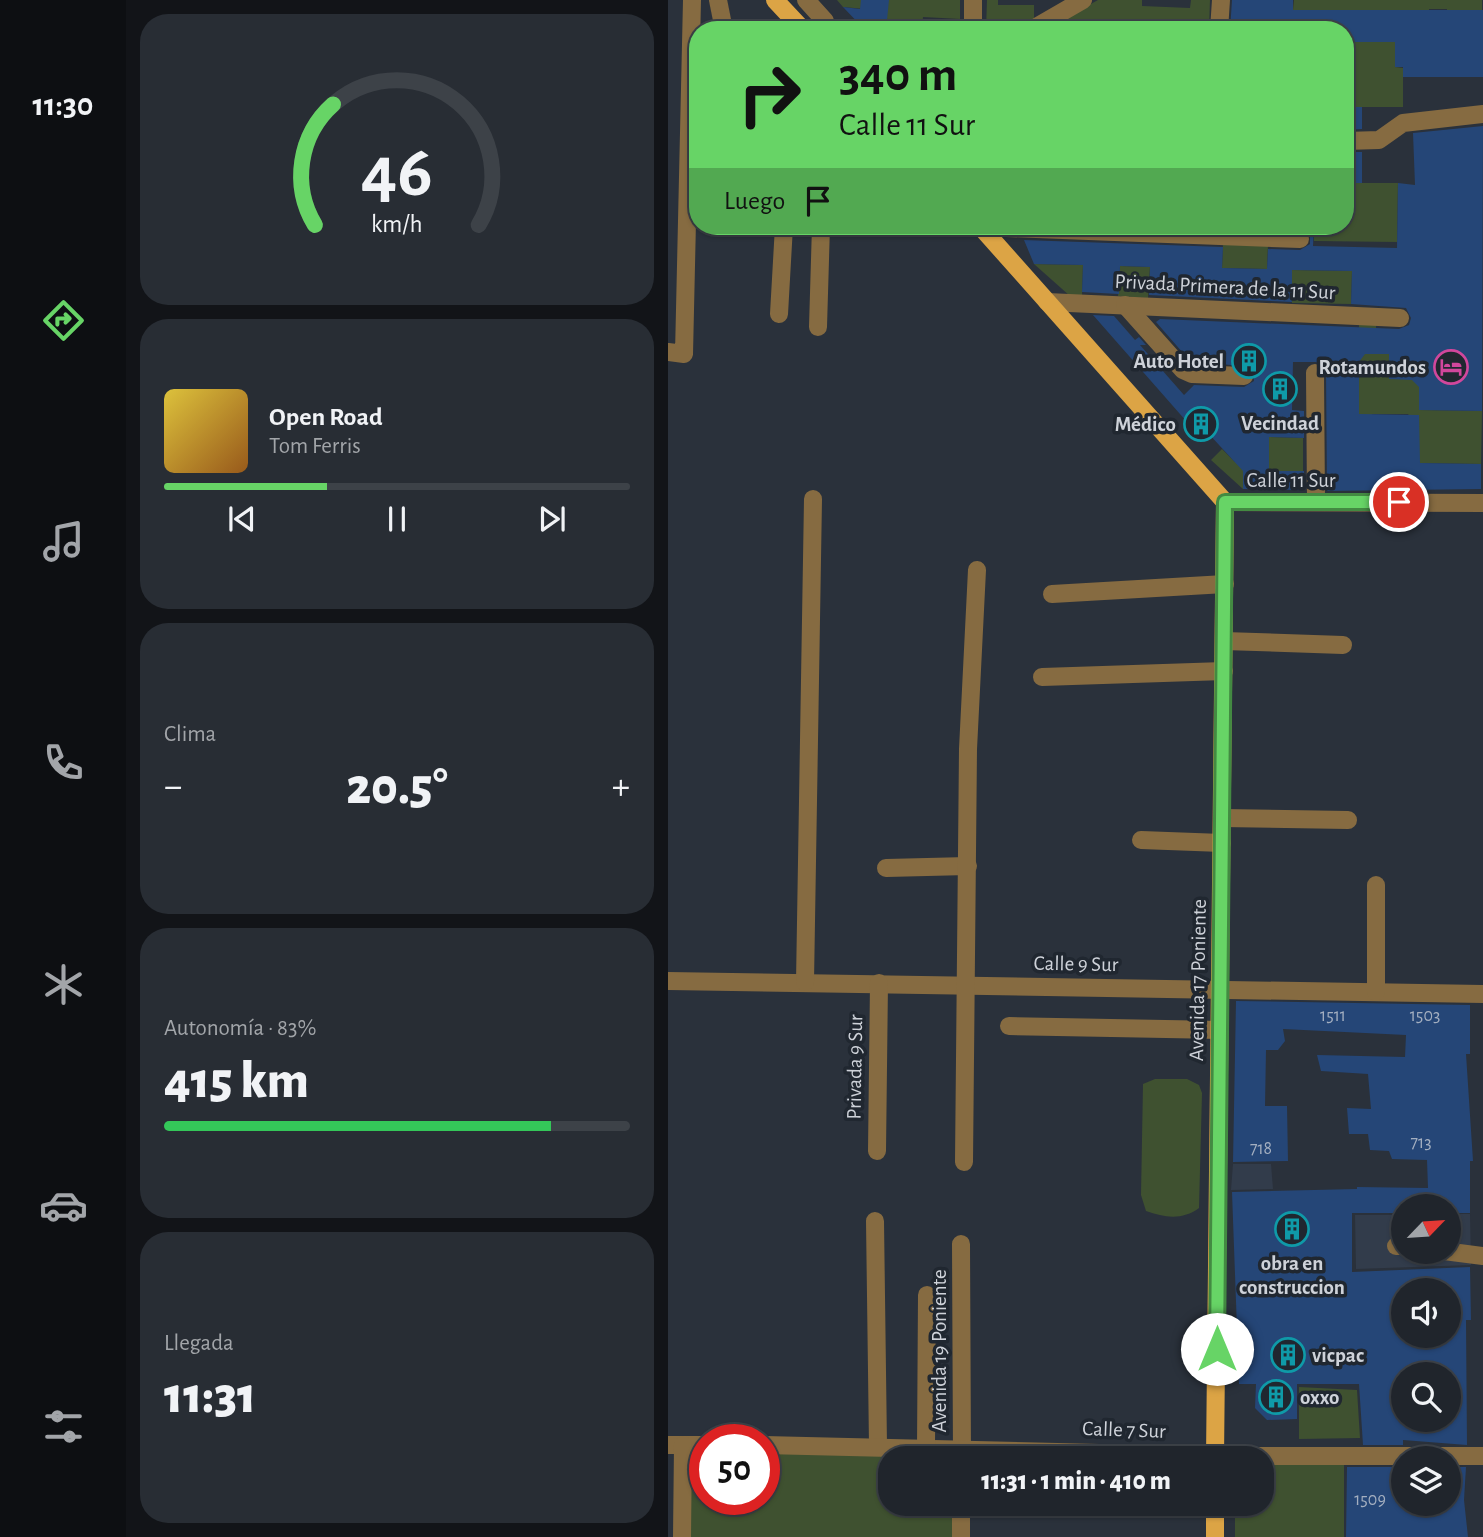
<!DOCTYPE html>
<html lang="es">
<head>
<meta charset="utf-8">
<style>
	:root { --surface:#20252c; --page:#282d34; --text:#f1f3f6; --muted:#a2a5a9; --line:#3d4248; --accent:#67d466 }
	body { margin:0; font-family:"Alegreya Sans",sans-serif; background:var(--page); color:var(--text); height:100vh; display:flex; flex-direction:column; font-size:26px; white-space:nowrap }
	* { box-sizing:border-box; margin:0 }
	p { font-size:23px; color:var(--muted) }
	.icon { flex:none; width:38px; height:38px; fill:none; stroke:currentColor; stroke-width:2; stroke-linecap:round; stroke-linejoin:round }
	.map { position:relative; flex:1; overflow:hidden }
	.details { display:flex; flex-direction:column; gap:14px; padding:14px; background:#121418; width:542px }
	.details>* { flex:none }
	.top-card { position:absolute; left:21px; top:21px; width:665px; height:214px; border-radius:28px; box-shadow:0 2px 5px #0004,0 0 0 2px var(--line); background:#67d466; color:#111; overflow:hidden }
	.needle { width:46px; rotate:65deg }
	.tools { position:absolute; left:723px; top:1194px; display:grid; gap:14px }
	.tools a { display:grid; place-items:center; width:70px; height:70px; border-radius:50%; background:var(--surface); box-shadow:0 2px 5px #0004,0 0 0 2px var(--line); font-size:35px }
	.speed { position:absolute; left:21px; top:1424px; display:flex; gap:14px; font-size:35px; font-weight:700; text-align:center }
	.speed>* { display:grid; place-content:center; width:91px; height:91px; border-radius:50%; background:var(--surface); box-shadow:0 2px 5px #0004,0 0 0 2px var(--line); line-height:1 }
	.speed .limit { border:10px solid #d22; background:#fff; color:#111 }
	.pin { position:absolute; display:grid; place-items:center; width:60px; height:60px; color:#fff; margin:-30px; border:4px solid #fff; border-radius:50%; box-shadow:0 2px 7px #0007 }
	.me { position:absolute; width:77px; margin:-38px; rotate:0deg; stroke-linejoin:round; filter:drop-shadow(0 0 5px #0008) }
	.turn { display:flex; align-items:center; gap:24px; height:147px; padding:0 35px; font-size:32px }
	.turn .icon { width:91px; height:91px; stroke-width:2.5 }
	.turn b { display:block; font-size:49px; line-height:60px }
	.then { display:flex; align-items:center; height:66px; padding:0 35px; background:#0003; gap:14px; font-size:26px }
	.big { font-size:52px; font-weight:800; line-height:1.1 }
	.details .tile { flex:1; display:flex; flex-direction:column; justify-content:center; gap:10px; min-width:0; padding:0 24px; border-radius:28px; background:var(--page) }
	.details .dial { align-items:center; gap:0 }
	.dial svg { height:182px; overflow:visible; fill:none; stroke:var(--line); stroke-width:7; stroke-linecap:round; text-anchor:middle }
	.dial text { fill:var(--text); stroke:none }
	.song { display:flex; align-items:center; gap:21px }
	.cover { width:84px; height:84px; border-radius:10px; background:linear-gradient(135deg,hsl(50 70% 55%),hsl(30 70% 35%)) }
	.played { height:7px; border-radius:4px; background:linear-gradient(90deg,var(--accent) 35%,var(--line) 35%) }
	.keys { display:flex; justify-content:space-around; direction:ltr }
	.heat { display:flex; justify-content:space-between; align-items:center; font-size:38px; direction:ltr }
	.charge { height:10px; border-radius:5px; background:linear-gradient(90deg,#34c759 83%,var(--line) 0) }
	.trip { position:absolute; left:210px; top:1446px; width:396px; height:70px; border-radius:28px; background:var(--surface); box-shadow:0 2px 5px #0004,0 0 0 2px var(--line); font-weight:800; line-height:70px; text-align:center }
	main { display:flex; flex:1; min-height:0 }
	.menu { display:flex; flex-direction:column; width:126px; justify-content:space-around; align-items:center; background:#0d0f12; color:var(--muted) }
	.menu .icon { width:49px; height:49px }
	.menu .current { color:var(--accent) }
	.menu b { font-size:32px; color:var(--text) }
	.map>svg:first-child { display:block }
	.built { fill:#323c4b }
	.green { fill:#3f5130 }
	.building { fill:#254677; fill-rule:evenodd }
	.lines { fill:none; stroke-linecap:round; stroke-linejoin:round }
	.minor { stroke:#866b41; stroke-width:18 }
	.major { stroke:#dca445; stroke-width:18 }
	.route-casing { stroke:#438a42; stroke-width:18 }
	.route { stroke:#67d466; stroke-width:12 }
	.labels { text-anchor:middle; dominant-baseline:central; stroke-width:7; stroke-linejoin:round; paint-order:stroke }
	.number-label { font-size:18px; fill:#a4afc0 }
	.street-label { font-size:21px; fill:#ced2d9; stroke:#202730 }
	.poi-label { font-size:21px; font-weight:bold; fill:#ced2d9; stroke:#202730; text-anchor:end }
</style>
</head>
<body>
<main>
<nav class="menu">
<b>11:30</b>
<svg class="icon current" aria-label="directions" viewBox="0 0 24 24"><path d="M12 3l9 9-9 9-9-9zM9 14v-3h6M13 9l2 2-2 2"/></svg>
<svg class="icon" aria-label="music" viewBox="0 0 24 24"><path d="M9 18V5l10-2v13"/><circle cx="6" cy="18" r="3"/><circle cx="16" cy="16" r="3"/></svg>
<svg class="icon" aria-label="phone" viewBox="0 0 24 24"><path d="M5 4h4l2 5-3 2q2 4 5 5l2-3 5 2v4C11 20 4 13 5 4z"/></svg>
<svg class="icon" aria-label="climate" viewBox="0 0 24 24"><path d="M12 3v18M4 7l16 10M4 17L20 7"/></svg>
<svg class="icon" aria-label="car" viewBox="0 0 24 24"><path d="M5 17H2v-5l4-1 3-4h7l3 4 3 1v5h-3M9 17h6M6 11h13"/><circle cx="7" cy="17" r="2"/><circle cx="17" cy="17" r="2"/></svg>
<svg class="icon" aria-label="filters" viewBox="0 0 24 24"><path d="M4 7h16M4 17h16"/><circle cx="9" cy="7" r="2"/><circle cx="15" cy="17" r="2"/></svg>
</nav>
<section class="details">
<div class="tile dial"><svg viewBox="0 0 100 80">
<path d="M14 69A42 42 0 1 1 86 69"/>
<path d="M14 69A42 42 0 0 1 22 16" stroke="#67d466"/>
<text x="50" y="56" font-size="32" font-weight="700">46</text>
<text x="50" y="72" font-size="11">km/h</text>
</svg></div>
<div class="tile">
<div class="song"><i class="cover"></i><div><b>Open Road</b><p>Tom Ferris</p></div></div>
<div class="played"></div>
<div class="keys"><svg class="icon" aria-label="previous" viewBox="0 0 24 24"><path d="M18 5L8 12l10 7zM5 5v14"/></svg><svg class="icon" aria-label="pause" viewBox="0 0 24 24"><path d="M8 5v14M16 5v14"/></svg><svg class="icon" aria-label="next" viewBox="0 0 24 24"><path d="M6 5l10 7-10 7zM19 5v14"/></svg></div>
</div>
<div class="tile"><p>Clima</p>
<div class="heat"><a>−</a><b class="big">20.5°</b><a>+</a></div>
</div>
<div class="tile"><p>Autonomía · 83%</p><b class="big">415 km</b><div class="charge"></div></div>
<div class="tile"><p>Llegada</p><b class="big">11:31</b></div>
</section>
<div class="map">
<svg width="815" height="1537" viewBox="0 0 815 1537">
	<rect width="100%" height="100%" fill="#2a313b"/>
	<g class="built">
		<polygon points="565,1164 603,1164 605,1189 563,1190"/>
		<polygon points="781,1214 802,1214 803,1265 688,1269 687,1215 735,1215 735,1251 780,1251"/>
	</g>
	<g class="green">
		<polygon points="169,0 292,0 292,19 255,17 254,30 218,30 219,11 175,7"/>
		<polygon points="319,0 330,0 330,5 366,5 366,18 346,30 318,30"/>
		<polygon points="430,0 474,0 474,6 522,8 523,0 542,0 541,30 376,30"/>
		<polygon points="626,0 814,0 814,10 779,13 779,9 761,9 761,43 625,10"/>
		<polygon points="677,42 727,42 727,67 735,68 735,107 677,107"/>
		<polygon points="677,183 730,183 729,242 646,241 646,226 677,226"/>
		<polygon points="555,243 600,245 599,269 554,268"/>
		<polygon points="366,264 415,265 414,295 402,296"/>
		<polygon points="452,266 482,267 480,298 450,296"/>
		<polygon points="624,270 684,271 683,304 624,303"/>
		<polygon points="691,321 708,322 708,353 721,354 751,380 752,410 814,411 813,464 751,463 751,431 740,414 704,414 691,444"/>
		<polygon points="601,437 635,438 635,471 601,471"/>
		<polygon points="554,449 567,462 575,456 575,489 543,460"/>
		<path d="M487 1079H519L531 1085 534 1093 531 1208C515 1220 497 1218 478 1211L473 1195 475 1084Z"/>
		<polygon points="631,1387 689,1390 692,1438 631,1439"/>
		<polygon points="15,1445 37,1445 37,1500 96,1500 96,1446 294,1458 222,1458 222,1503 293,1503 293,1537 14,1537"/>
		<polygon points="593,1460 676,1461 676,1537 567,1537 567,1503 593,1503"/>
	</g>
	<g class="building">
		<polygon points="193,0 221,0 218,30 197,30 175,7 192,9"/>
		<polygon points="564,0 625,0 625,10 815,10 815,77 735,77 735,67 727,67 727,42 677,42 677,30 562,30"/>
		<polygon points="677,107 694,107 694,129 677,130"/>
		<polygon points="815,126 814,411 751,410 751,387 744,380 721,379 721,354 697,354 691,362 691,414 751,415 752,463 813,464 813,489 659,491 658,373 656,367 648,362 625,362 624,410 636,411 636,438 601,437 601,471 636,471 637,490 575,489 575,471 540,433 535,438 519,422 425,315 446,316 467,340 471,337 478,345 472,345 516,395 526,385 576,387 586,381 586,371 583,367 522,361 488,322 492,319 731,329 741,325 743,318 738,308 683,304 684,271 624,270 624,302 481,295 482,267 452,266 451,294 414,292 415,265 366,264 356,240 555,247 554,268 599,269 600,249 632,250 642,244 642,234 637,229 601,226 646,226 645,246 729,248 730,183 747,185 745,133"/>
		<rect x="677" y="152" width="17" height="31"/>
		<path d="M568 1001 802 1005V1054H798L805 1161H802V1213H780V1206H735V1213H684V1272L802 1267 803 1320H798L799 1445 735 1440V1445H695L691 1384H629V1419L599 1420 587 1408 588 1384H571L564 1192 689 1189V1187L760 1188 759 1160 724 1159 721 1151 702 1150 700 1134H681L679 1108 703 1109 700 1074 653 1071 649 1055 737 1057 738 1035 615 1029 617 1041 610 1050H598L597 1106H619L620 1161 565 1162ZM735 1290H780V1335H735ZM735 1374H780V1419H735Z"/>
		<polygon points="679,1467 735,1467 735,1503 780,1503 780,1467 798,1467 796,1500 800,1537 678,1537"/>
	</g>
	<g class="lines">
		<g class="minor">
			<polyline points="50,0 56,30"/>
			<polyline points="138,0 157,21 158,30"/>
			<polyline points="305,30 305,0"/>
			<polyline points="363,30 415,0"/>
			<polyline points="551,30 553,0"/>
			<polyline points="677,141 711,140 735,123 815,114"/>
			<polyline points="313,227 632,239"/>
			<polyline points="379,302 732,318"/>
			<polyline points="457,305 515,370 524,374 576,376"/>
			<polyline points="111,314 116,226"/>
			<polyline points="150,327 153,226"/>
			<polyline points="0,352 16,354 24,0"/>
			<polyline points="647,373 648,502"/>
			<polyline points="557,502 815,503"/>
			<polyline points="384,594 557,584"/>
			<polyline points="556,641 675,645"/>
			<polyline points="374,677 556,671"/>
			<polyline points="554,818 680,820"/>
			<polyline points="473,840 554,843"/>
			<polyline points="218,868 300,866"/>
			<polyline points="0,981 815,994"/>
			<polyline points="137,982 145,499"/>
			<polyline points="708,992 708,885"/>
			<polyline points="341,1026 552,1030"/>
			<polyline points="209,1151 211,983"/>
			<polyline points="296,1162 300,749 309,570"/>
			<polyline points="207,1221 210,1446"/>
			<polyline points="293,1244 294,1458"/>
			<polyline points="728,1246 735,1246"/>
			<polyline points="776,1251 815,1256"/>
			<polyline points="0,1445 37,1445"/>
			<polyline points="96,1445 556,1456 815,1456"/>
			<polyline points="258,1447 259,1295"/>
			<polyline points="14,1537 15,1445"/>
			<polyline points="293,1537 293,1503"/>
		</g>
		<g class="major">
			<polyline points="107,0 135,30"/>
			<polyline points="312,226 557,502 547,1458"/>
			<polyline points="547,1537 547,1503"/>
		</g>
	</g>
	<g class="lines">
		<g class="route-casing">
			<polyline id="route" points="549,1349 557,502 731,502"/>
		</g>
		<use href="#route" class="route"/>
	</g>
	<defs>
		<g id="building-ring" transform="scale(1.75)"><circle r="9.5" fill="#202730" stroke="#0f9aa8" stroke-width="1.5"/><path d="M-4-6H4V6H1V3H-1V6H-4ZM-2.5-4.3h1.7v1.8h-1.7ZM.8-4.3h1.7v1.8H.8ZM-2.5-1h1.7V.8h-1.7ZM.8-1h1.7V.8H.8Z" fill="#0f9aa8"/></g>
		<g id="hotel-ring" transform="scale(1.75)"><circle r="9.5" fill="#202730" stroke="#d1479c" stroke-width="1.5"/><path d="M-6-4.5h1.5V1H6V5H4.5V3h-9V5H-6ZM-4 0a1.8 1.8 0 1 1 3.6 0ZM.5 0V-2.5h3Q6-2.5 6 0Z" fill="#d1479c"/></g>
	</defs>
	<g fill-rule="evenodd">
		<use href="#building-ring" x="581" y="361"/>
		<use href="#hotel-ring" x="783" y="367"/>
		<use href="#building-ring" x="612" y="389"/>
		<use href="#building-ring" x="533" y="424"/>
		<use href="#building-ring" x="624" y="1229"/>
		<use href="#building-ring" x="620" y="1355"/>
		<use href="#building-ring" x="608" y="1397"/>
	</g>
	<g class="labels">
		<g class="number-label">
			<text x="665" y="1016">1511</text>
			<text x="757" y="1016">1503</text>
			<text x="753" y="1143">713</text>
			<text x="593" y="1149">718</text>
			<text x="702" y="1500">1509</text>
		</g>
		<g class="street-label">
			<text transform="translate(557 287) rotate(3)">Privada Primera de la 11 Sur</text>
			<text x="623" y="480">Calle 11 Sur</text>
			<text transform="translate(408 964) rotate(1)">Calle 9 Sur</text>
			<text transform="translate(530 980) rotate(-89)">Avenida 17 Poniente</text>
			<text transform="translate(187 1067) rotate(-89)">Privada 9 Sur</text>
			<text transform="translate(271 1351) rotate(-90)">Avenida 19 Poniente</text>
			<text transform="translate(456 1430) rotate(2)">Calle 7 Sur</text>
		</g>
		<g class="poi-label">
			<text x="556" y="361">Auto Hotel</text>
			<text x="758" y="367">Rotamundos</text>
			<text x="612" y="423" text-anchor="middle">Vecindad</text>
			<text x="508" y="424">Médico</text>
			<text x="624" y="1263" text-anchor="middle">obra en<tspan x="624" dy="24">construccion</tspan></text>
			<text x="644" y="1355" text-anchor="start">vicpac</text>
			<text x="632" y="1397" text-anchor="start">oxxo</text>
		</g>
	</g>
</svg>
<div class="tools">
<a><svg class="needle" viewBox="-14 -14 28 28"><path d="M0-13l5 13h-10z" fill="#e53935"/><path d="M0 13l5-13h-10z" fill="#a2a5a9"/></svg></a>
<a><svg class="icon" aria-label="sound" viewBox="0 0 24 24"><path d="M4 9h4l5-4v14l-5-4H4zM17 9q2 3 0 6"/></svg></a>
<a><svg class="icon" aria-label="search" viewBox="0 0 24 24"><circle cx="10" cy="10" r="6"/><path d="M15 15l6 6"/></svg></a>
<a><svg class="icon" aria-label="layers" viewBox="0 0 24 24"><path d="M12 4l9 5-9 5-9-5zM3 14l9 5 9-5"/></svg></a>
</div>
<div class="speed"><div class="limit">50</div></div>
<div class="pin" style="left:731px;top:502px;background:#d93025"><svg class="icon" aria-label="arrive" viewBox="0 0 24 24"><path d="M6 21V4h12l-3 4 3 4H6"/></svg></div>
<svg class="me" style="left:549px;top:1349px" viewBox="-20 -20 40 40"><circle r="19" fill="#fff"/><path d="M0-13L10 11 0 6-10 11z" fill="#67d466"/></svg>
<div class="trip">11:31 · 1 min · 410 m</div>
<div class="top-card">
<div class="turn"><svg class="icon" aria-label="right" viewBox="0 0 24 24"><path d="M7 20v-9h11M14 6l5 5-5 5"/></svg><div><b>340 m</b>Calle 11 Sur</div></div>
<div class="then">Luego<svg class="icon" aria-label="arrive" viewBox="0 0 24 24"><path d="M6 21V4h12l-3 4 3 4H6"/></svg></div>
</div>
</div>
</main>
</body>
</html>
